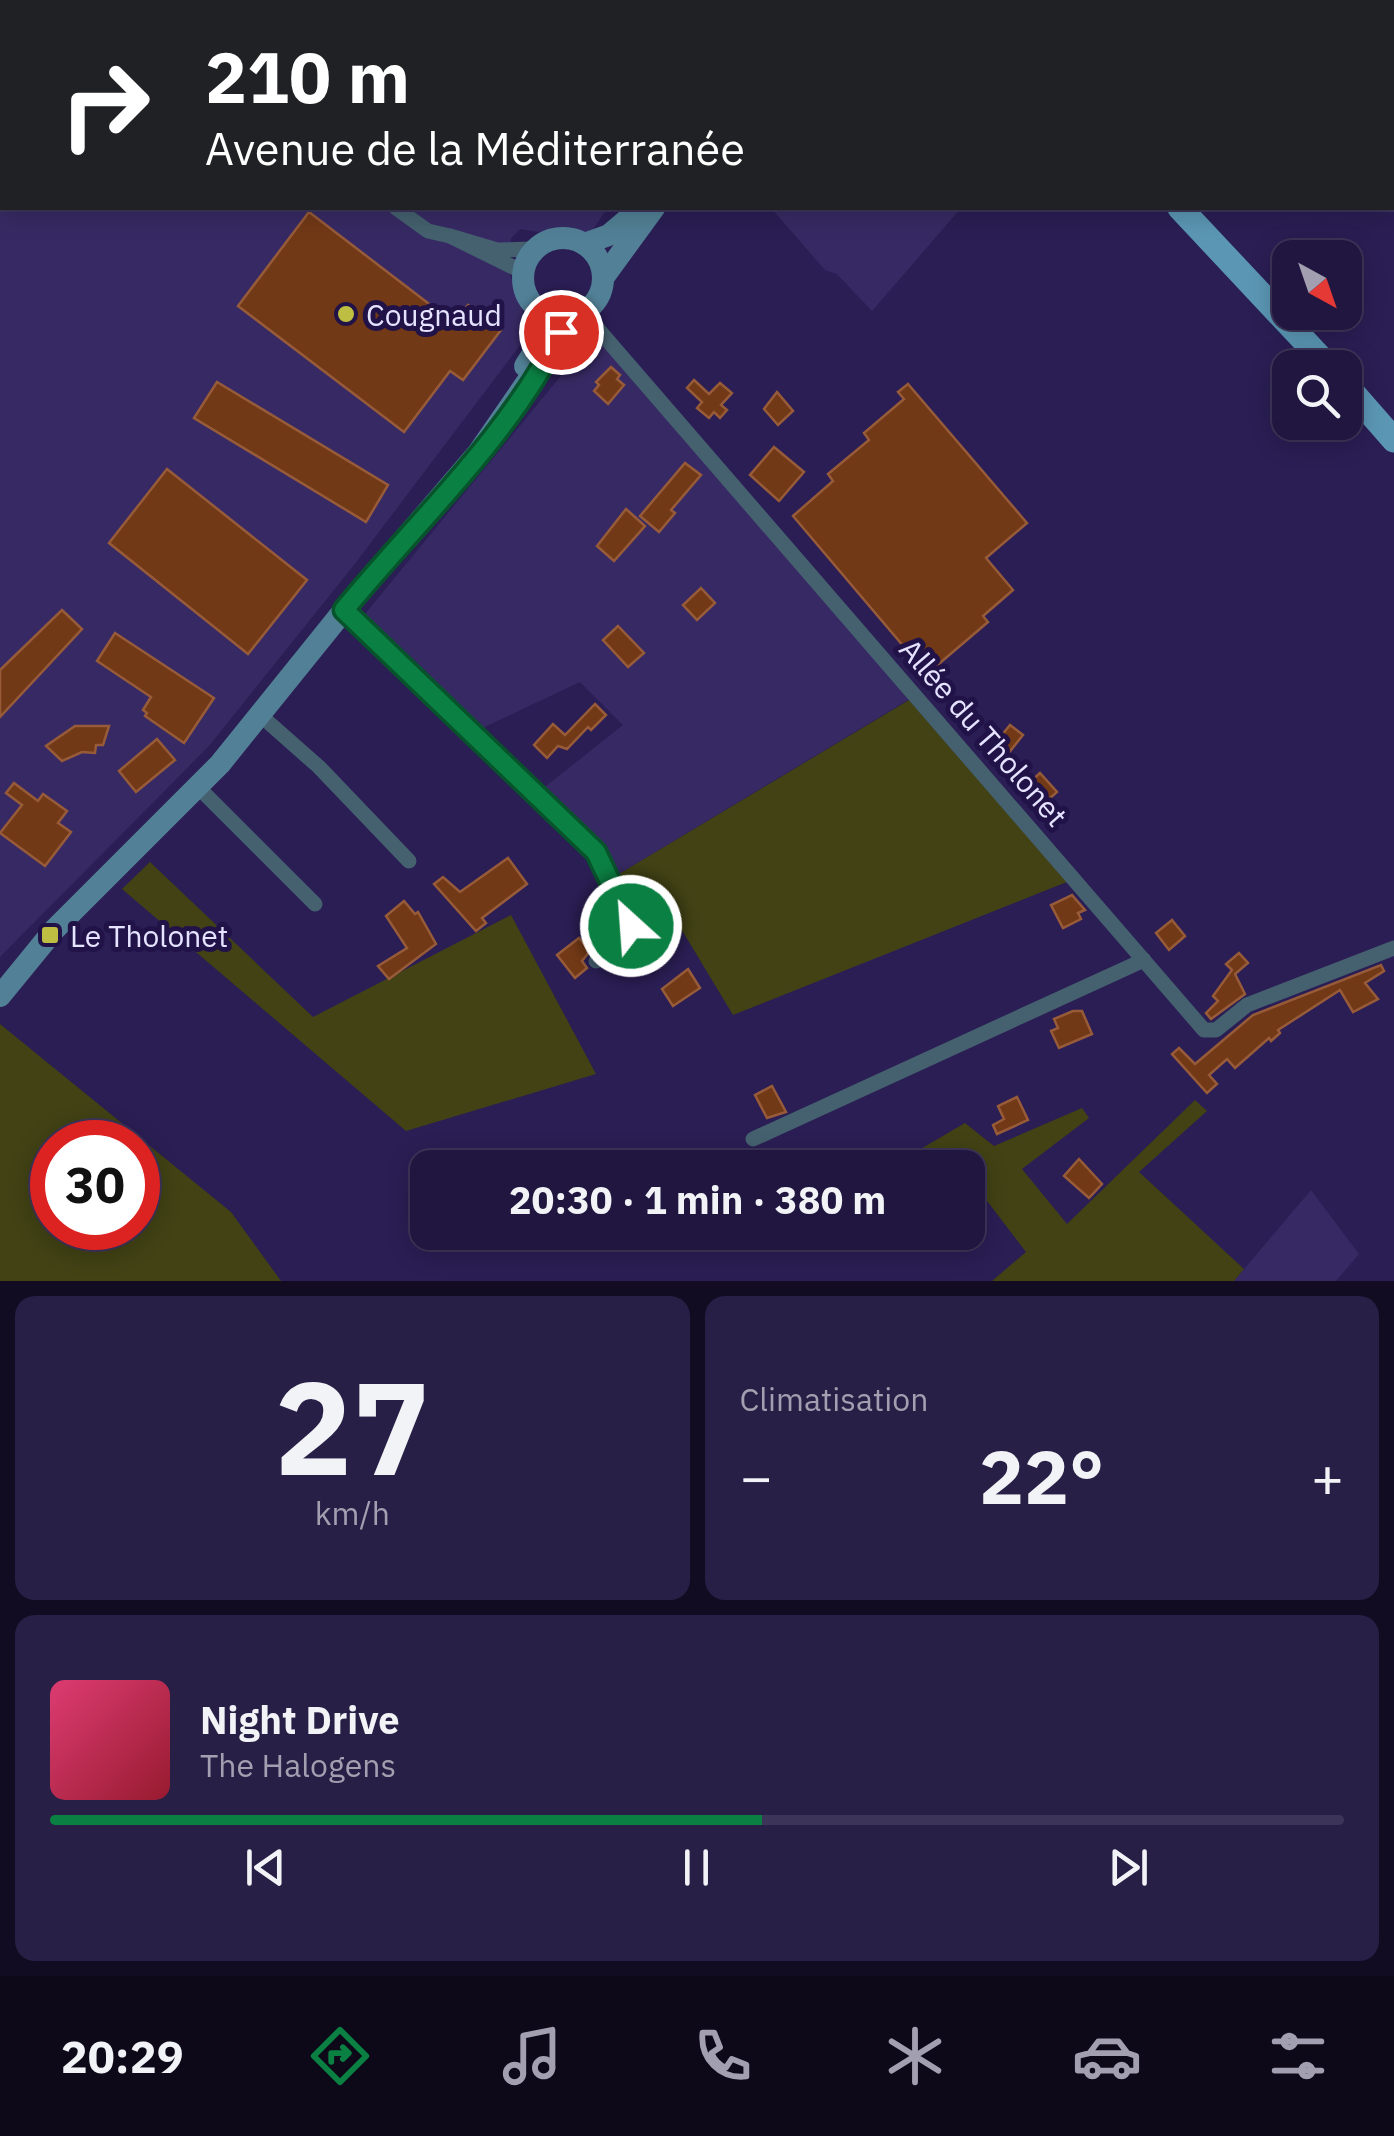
<!DOCTYPE html>
<html lang="fr">
<head>
<meta charset="utf-8">
<style>
	:root { --surface:#20163f; --page:#281f46; --text:#f1f3f6; --muted:#a29fb0; --line:#3d3559; --accent:#0b8043 }
	body { margin:0; font-family:"IBM Plex Sans",sans-serif; background:var(--page); color:var(--text); height:100vh; display:flex; flex-direction:column; font-size:38px; white-space:nowrap }
	* { box-sizing:border-box; margin:0 }
	p { font-size:32px; color:var(--muted) }
	.icon { flex:none; width:55px; height:55px; fill:none; stroke:currentColor; stroke-width:2; stroke-linecap:round; stroke-linejoin:round }
	.map { position:relative; height:1281px; overflow:hidden }
	.side { display:flex; flex-direction:column; gap:15px; padding:15px; background:#120c23; flex:1 }
	.side>* { flex:none }
	.hud { position:absolute; left:0px; top:0px; width:1395px; height:210px; box-shadow:0 5px 25px #0003,0 0 0 2px var(--line); background:#202124; color:#fff; overflow:hidden }
	.needle { width:65px; rotate:140deg }
	.fabs { position:absolute; left:1272px; top:240px; display:grid; gap:20px }
	.fabs a { display:grid; place-items:center; width:90px; height:90px; border-radius:20px; background:var(--surface); box-shadow:0 5px 25px #0003,0 0 0 2px var(--line); font-size:50px }
	.speed { position:absolute; left:30px; top:1120px; display:flex; gap:20px; font-size:50px; font-weight:700; text-align:center }
	.speed>* { display:grid; place-content:center; width:130px; height:130px; border-radius:50%; background:var(--surface); box-shadow:0 5px 25px #0003,0 0 0 2px var(--line); line-height:1 }
	.speed .limit { border:15px solid #d22; background:#fff; color:#111 }
	.pin { position:absolute; display:grid; place-items:center; width:85px; height:85px; color:#fff; margin:-42px; border:5px solid #fff; border-radius:50%; box-shadow:0 2px 10px #0007 }
	.me { position:absolute; width:110px; margin:-55px; rotate:334deg; stroke-linejoin:round; filter:drop-shadow(0 0 8px #0008) }
	.turn { display:flex; align-items:center; gap:35px; height:210px; padding:0 40px; font-size:45px }
	.turn .icon { width:130px; height:130px; stroke-width:2.5 }
	.turn b { display:block; font-size:70px; line-height:85px }
	.big { font-size:75px; font-weight:800; line-height:1.1 }
	.side .card { flex:1; display:flex; flex-direction:column; justify-content:center; gap:15px; min-width:0; padding:0 35px; border-radius:20px; background:var(--page) }
	.side .dial { align-items:center; gap:0 }
	.dial b { font-size:130px; line-height:1 }
	.song { display:flex; align-items:center; gap:30px }
	.cover { width:120px; height:120px; border-radius:15px; background:linear-gradient(135deg,hsl(340 70% 55%),hsl(350 70% 35%)) }
	.played { height:10px; border-radius:5px; background:linear-gradient(90deg,var(--accent) 55%,var(--line) 55%) }
	.keys { display:flex; justify-content:space-around; direction:ltr }
	.heat { display:flex; justify-content:space-between; align-items:center; font-size:55px; direction:ltr }
	.side .tiles { flex:1; display:grid; gap:15px; grid-template-columns:1fr 1fr }
	.card:last-child { grid-column:span 2 }
	.trip { position:absolute; left:410px; top:1150px; width:575px; height:100px; border-radius:20px; background:var(--surface); box-shadow:0 5px 25px #0003,0 0 0 2px var(--line); font-weight:800; line-height:100px; text-align:center }
	.dock { display:flex; height:160px; justify-content:space-around; align-items:center; background:#0d0919; color:var(--muted) }
	.dock .icon { width:70px; height:70px }
	.dock .selected { color:var(--accent) }
	.dock b { font-size:45px; color:var(--text) }
	.map>svg:first-child { display:block }
	.built { fill:#372a64 }
	.green { fill:#424215; fill-rule:evenodd }
	.lines { fill:none; stroke-linecap:round; stroke-linejoin:round }
	.stream { stroke:#011811; stroke-width:4 }
	.building { fill:#723916; stroke:#975b39; stroke-width:2.5 }
	.minor { stroke:#45616f; stroke-width:15 }
	.secondary { stroke:#528096; stroke-width:22 }
	.primary { stroke:#5b97b4; stroke-width:25 }
	.route-casing { stroke:#07532c; stroke-width:25 }
	.route { stroke:#0b8043; stroke-width:18 }
	.poi-dot { fill:#bebe42; stroke:#211348; stroke-width:4 }
	.labels { text-anchor:middle; dominant-baseline:central; stroke-width:10; stroke-linejoin:round; paint-order:stroke }
	.poi-label { font-size:30px; fill:#e5e3ff; stroke:#211348; text-anchor:start }
	.street-label { font-size:30px; fill:#e5e3ff; stroke:#211348 }
</style>
</head>
<body>
<div class="map">
<svg width="1394" height="1281" viewBox="0 0 1394 1281">
	<rect width="100%" height="100%" fill="#2a1e54"/>
	<g class="built">
		<polygon points="0,0 744,0 2,2 2,208 607,208 587,239 520,229 511,238 509,272 530,332 354,565 209,746 0,957"/>
		<polygon points="771,208 961,208 872,311 837,274 825,270"/>
		<polygon points="594,328 916,695 619,874 541,790 623,725 580,682 476,731 360,620 560,377"/>
		<polygon points="1311,1190 1359,1254 1336,1281 1234,1281"/>
	</g>
	<g class="green">
		<polygon points="909,700 1067,882 733,1015 683,932 619,874"/>
		<polygon points="150,862 313,1017 511,915 596,1074 406,1131 122,889"/>
		<path d="M0 1024 231 1212 281 1281H0ZM138 1142V1228H52V1142Z"/>
		<polygon points="1195,1100 1207,1111 1139,1172 1244,1269 1234,1281 992,1281 1026,1252 984,1197 968,1199 968,1168 890,1167 965,1123 994,1146 1082,1108 1089,1118 1022,1169 1067,1224"/>
	</g>
	<g class="lines">
		<g class="stream">
			<polyline points="970,0 972,2"/>
			<polyline points="752,2 753,0"/>
			<polyline points="796,2 797,0"/>
		</g>
	</g>
	<g class="building">
		<polygon points="309,212 454,323 468,305 501,330 463,380 450,371 404,432 238,306"/>
		<polygon points="611,367 620,375 617,379 624,385 608,404 594,391 599,385 596,382"/>
		<polygon points="694,380 709,394 720,383 732,393 721,405 727,410 720,418 714,412 709,418 697,408 702,402 687,388"/>
		<polygon points="217,382 388,485 366,522 194,418"/>
		<polygon points="908,384 1027,523 986,558 1013,590 983,616 988,622 927,674 793,516 833,481 828,474 869,440 864,433 904,399 898,392"/>
		<polygon points="777,392 793,411 778,425 764,409"/>
		<polygon points="774,447 804,472 779,501 750,475"/>
		<polygon points="685,463 701,475 671,510 675,513 659,532 640,516"/>
		<polygon points="167,469 307,580 248,654 109,543"/>
		<polygon points="626,509 645,526 614,561 597,546"/>
		<polygon points="701,588 715,603 697,620 683,605"/>
		<polygon points="62,610 82,629 0,717 0,670"/>
		<polygon points="618,626 644,653 628,667 603,640"/>
		<polygon points="115,633 214,698 184,743 145,716 147,713 143,710 151,697 97,661"/>
		<polygon points="595,704 606,715 591,730 588,727 567,749 558,746 547,758 534,745 553,724 565,735"/>
		<polygon points="1010,725 1023,735 999,765 986,755"/>
		<polygon points="75,726 109,726 103,745 96,745 95,753 82,752 62,761 46,746"/>
		<polygon points="157,739 175,760 136,792 119,771"/>
		<polygon points="1040,773 1057,792 1040,807 1023,788"/>
		<polygon points="14,783 38,801 43,794 67,811 58,823 71,832 45,866 0,833 22,805 6,793"/>
		<polygon points="508,858 527,884 482,918 486,923 476,931 434,884 443,877 460,892"/>
		<polygon points="1072,895 1085,910 1078,913 1081,919 1063,928 1051,905"/>
		<polygon points="404,901 415,914 418,912 436,944 389,979 378,966 407,948 386,916"/>
		<polygon points="1172,920 1185,936 1169,950 1156,933"/>
		<polygon points="579,938 590,951 582,961 587,968 575,978 557,955"/>
		<polygon points="1239,953 1248,963 1235,974 1245,994 1211,1019 1206,1013 1218,1001 1213,996 1232,970 1226,964"/>
		<polygon points="1381,965 1384,971 1365,983 1378,999 1353,1012 1340,990 1278,1030 1280,1033 1271,1041 1269,1038 1235,1068 1227,1059 1209,1075 1217,1084 1207,1093 1172,1054 1179,1048 1195,1064 1253,1015"/>
		<polygon points="688,969 700,988 673,1006 662,989"/>
		<polygon points="1073,1011 1082,1011 1092,1034 1059,1048 1051,1031 1058,1028 1054,1019"/>
		<polygon points="772,1086 786,1112 767,1118 755,1095"/>
		<polygon points="1017,1097 1028,1120 997,1134 993,1125 1004,1119 998,1106"/>
		<polygon points="1079,1159 1102,1184 1089,1198 1064,1176"/>
	</g>
	<g class="lines">
		<g class="minor">
			<polyline points="113,0 117,2"/>
			<polyline points="396,208 428,231 450,236"/>
			<polyline points="523,272 450,236 497,250 534,249"/>
			<polyline points="584,313 1204,1030 1216,1030 1247,1005 1394,948"/>
			<polyline points="343,611 596,853 631,926 596,961"/>
			<polyline points="259,714 319,767 409,861"/>
			<polyline points="198,787 315,904"/>
			<polyline points="753,1139 1144,960"/>
		</g>
		<g class="secondary">
			<polyline points="777,2 779,0"/>
			<circle cx="563" cy="278" r="40"/>
			<polyline points="584,244 609,235 641,208"/>
			<polyline points="603,278 654,208"/>
			<polyline points="525,366 537,347 539,311"/>
			<polyline points="0,996 54,930 220,764 357,594 478,453 571,318"/>
		</g>
		<g class="primary">
			<polyline points="988,0 991,2"/>
			<polyline points="1180,208 1330,368"/>
			<polyline points="1345,384 1394,440"/>
		</g>
	</g>
	<g class="lines">
		<g class="route-casing">
			<path id="route" d="M561 332C509 437 417 521 344 610L596 852 631 926"/>
		</g>
		<use href="#route" class="route"/>
	</g>
	<g class="poi-dot">
		<circle cx="346" cy="314" r="10"/>
		<rect x="40" y="925" width="20" height="20" rx="5"/>
	</g>
	<g class="labels">
		<g class="poi-label">
			<text x="366" y="314">Cougnaud</text>
			<text x="70" y="935">Le Tholonet</text>
		</g>
		<g class="street-label">
			<text transform="translate(984 732) rotate(49)">Allée du Tholonet</text>
		</g>
	</g>
</svg>
<div class="fabs">
<a><svg class="needle" viewBox="-14 -14 28 28"><path d="M0-13l5 13h-10z" fill="#e53935"/><path d="M0 13l5-13h-10z" fill="#a29fb0"/></svg></a>
<a><svg class="icon" aria-label="search" viewBox="0 0 24 24"><circle cx="10" cy="10" r="6"/><path d="M15 15l6 6"/></svg></a>
</div>
<div class="speed"><div class="limit">30</div></div>
<div class="pin" style="left:561px;top:332px;background:#d93025"><svg class="icon" aria-label="arrive" viewBox="0 0 24 24"><path d="M6 21V4h12l-3 4 3 4H6"/></svg></div>
<svg class="me" style="left:631px;top:926px" viewBox="-20 -20 40 40"><circle r="17" fill="#0b8043" stroke="#fff" stroke-width="3"/><path d="M0-11L8 9 0 5-8 9z" fill="#fff"/></svg>
<div class="trip">20:30 · 1 min · 380 m</div>
<div class="hud">
<div class="turn"><svg class="icon" aria-label="right" viewBox="0 0 24 24"><path d="M7 20v-9h11M14 6l5 5-5 5"/></svg><div><b>210 m</b>Avenue de la Méditerranée</div></div>
</div>
</div>
<section class="side">
<div class="tiles">
<div class="card dial"><b>27</b><p>km/h</p></div>
<div class="card"><p>Climatisation</p>
<div class="heat"><a>−</a><b class="big">22°</b><a>+</a></div>
</div>
<div class="card">
<div class="song"><i class="cover"></i><div><b>Night Drive</b><p>The Halogens</p></div></div>
<div class="played"></div>
<div class="keys"><svg class="icon" aria-label="previous" viewBox="0 0 24 24"><path d="M18 5L8 12l10 7zM5 5v14"/></svg><svg class="icon" aria-label="pause" viewBox="0 0 24 24"><path d="M8 5v14M16 5v14"/></svg><svg class="icon" aria-label="next" viewBox="0 0 24 24"><path d="M6 5l10 7-10 7zM19 5v14"/></svg></div>
</div>
</div>
</section>
<nav class="dock">
<b>20:29</b>
<svg class="icon selected" aria-label="directions" viewBox="0 0 24 24"><path d="M12 3l9 9-9 9-9-9zM9 14v-3h6M13 9l2 2-2 2"/></svg>
<svg class="icon" aria-label="music" viewBox="0 0 24 24"><path d="M9 18V5l10-2v13"/><circle cx="6" cy="18" r="3"/><circle cx="16" cy="16" r="3"/></svg>
<svg class="icon" aria-label="phone" viewBox="0 0 24 24"><path d="M5 4h4l2 5-3 2q2 4 5 5l2-3 5 2v4C11 20 4 13 5 4z"/></svg>
<svg class="icon" aria-label="climate" viewBox="0 0 24 24"><path d="M12 3v18M4 7l16 10M4 17L20 7"/></svg>
<svg class="icon" aria-label="car" viewBox="0 0 24 24"><path d="M5 17H2v-5l4-1 3-4h7l3 4 3 1v5h-3M9 17h6M6 11h13"/><circle cx="7" cy="17" r="2"/><circle cx="17" cy="17" r="2"/></svg>
<svg class="icon" aria-label="filters" viewBox="0 0 24 24"><path d="M4 7h16M4 17h16"/><circle cx="9" cy="7" r="2"/><circle cx="15" cy="17" r="2"/></svg>
</nav>
</body>
</html>
